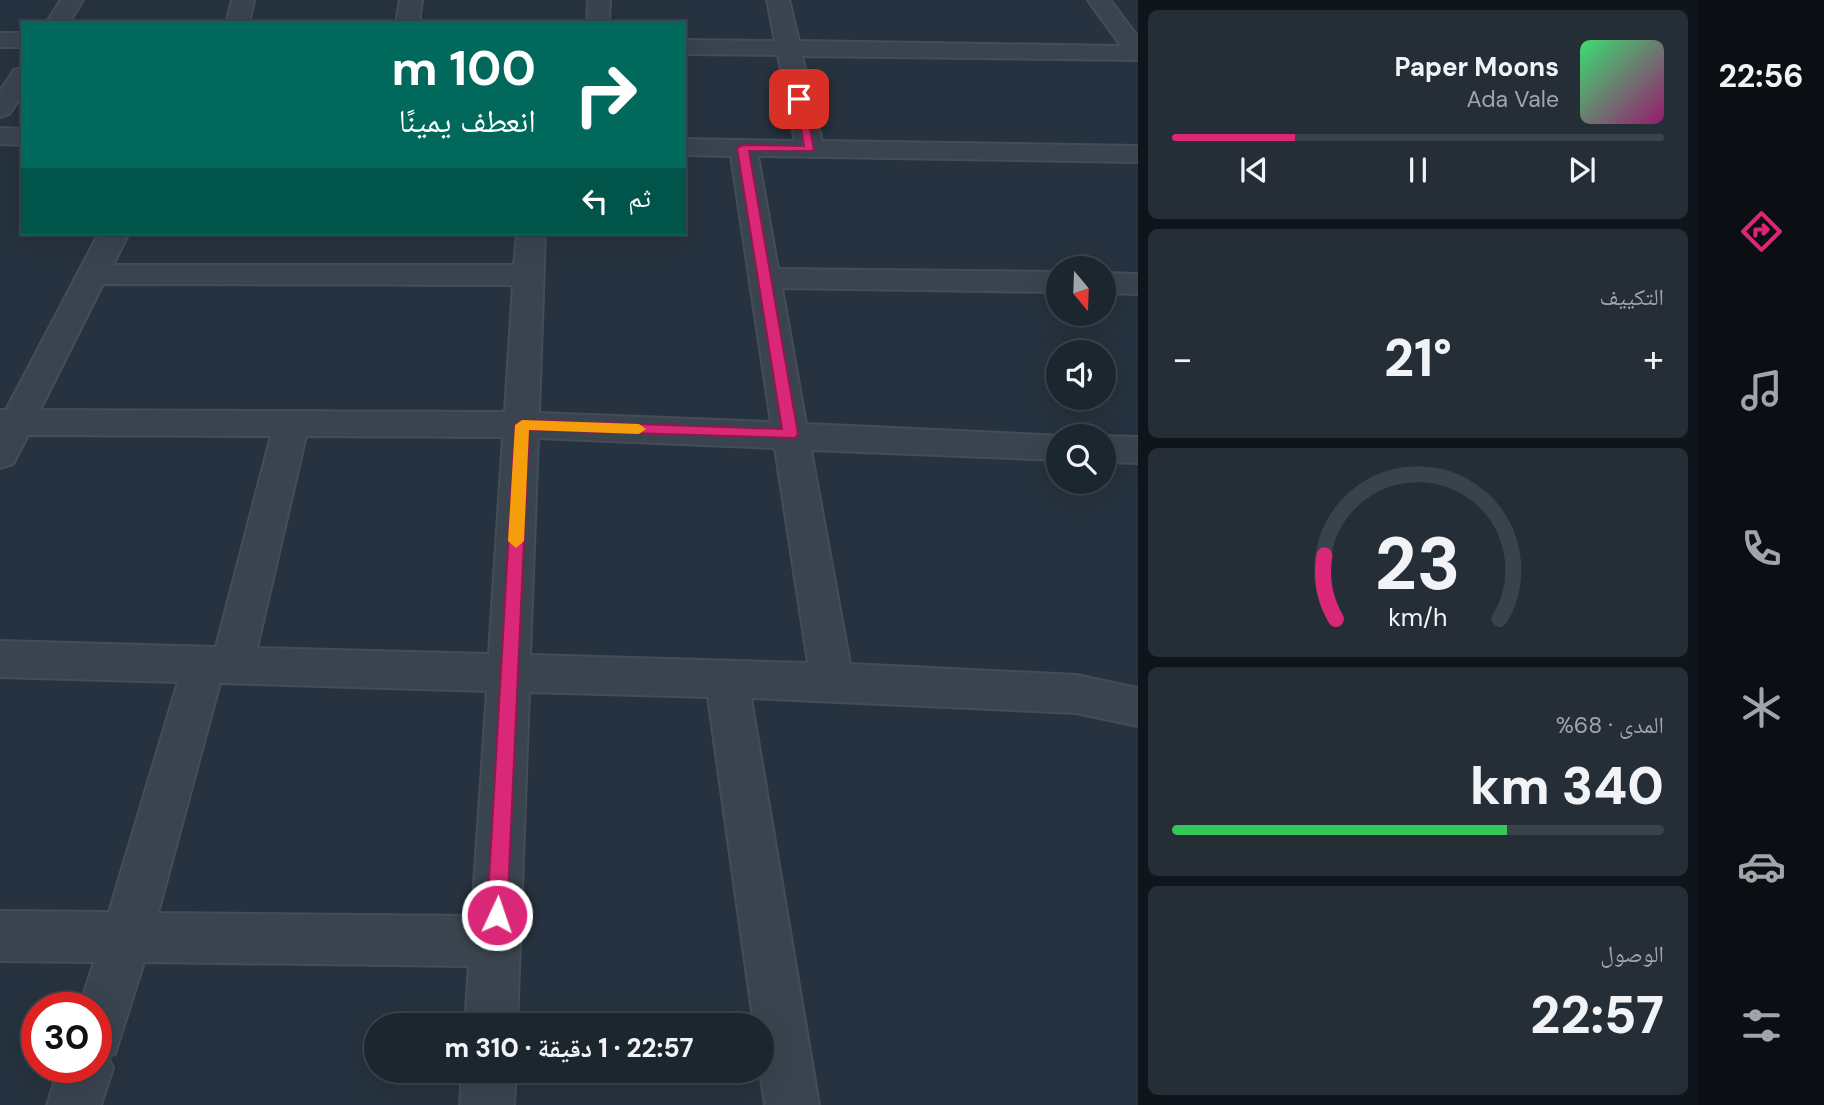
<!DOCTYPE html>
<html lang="ar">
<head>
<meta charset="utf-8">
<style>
	:root { --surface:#1c262f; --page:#252e37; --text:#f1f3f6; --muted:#a0a5aa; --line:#3a434b; --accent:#db2777 }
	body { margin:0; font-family:"DM Sans","Noto Naskh Arabic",sans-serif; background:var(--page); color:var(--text); direction:rtl; height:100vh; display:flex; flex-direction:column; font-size:26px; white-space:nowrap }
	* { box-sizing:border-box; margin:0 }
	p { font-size:23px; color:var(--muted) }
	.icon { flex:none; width:38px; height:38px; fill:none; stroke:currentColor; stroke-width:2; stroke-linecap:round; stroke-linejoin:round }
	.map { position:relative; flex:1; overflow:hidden; direction:ltr }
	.side { display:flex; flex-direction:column; gap:10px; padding:10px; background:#0f151a; width:560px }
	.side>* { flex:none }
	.banner { position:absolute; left:21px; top:21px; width:665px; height:214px; border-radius:0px; box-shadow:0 7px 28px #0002,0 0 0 2px var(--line); direction:rtl; background:#00695c; color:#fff; overflow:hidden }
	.needle { width:46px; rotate:161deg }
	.tools { position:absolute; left:1046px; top:256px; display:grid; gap:14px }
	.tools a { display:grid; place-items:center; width:70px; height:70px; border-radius:50%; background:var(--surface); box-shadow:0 7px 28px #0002,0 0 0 2px var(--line); font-size:35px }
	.speed { position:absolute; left:21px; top:992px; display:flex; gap:14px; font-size:35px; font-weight:700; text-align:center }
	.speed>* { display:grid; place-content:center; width:91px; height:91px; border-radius:50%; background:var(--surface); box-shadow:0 7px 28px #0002,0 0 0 2px var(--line); line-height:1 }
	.speed .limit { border:10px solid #d22; background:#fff; color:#111 }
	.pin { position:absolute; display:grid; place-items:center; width:60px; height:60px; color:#fff; margin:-30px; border-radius:14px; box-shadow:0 4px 10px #0006 }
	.me { position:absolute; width:77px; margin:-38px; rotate:3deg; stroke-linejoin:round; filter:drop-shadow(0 0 5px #0008) }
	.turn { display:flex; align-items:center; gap:24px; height:147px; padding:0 35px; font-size:32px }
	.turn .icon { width:91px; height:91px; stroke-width:2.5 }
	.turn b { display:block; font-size:49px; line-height:60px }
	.then { display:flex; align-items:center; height:66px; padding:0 35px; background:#0003; gap:14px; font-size:26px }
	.big { font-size:52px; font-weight:800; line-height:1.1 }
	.side .tile { flex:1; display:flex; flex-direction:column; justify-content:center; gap:10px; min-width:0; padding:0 24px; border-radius:10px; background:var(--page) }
	.side .dial { align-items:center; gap:0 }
	.dial svg { height:182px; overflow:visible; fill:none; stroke:var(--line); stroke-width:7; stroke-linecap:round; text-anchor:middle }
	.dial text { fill:var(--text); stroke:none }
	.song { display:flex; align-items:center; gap:21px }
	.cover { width:84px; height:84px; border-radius:10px; background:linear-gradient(135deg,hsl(140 70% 55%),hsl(320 70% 35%)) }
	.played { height:7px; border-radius:4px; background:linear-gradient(90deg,var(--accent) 25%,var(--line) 25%) }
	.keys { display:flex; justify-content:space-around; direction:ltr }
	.heat { display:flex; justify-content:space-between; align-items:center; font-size:38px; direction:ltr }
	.charge { height:10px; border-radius:5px; background:linear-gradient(90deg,#34c759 68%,var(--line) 0) }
	.trip { position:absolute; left:364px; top:1013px; width:410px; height:70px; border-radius:35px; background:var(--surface); box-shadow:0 7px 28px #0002,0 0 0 2px var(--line); font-weight:800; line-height:70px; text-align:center; direction:rtl }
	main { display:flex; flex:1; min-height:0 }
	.tab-bar { display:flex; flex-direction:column; width:126px; justify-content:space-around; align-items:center; background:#0b0f13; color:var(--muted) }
	.tab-bar .icon { width:49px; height:49px }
	.tab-bar .active { color:var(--accent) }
	.tab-bar b { font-size:32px; color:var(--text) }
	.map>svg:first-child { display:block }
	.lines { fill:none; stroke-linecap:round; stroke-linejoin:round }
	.minor-casing { stroke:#434d58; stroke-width:4 }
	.minor { fill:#3a444f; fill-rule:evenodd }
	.route { fill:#db2777; stroke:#8e194d; stroke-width:2 }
	.slow { fill:#f59e0b }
</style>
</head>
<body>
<main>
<nav class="tab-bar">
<b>22:56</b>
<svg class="icon active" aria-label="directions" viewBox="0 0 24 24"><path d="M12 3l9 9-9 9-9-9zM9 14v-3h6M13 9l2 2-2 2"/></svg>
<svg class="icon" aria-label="music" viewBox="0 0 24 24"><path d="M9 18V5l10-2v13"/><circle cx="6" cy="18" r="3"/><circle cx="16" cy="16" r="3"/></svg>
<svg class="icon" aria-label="phone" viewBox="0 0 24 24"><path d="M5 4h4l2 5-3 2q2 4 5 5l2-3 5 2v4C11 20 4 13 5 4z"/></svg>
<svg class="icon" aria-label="climate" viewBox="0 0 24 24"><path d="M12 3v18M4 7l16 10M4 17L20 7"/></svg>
<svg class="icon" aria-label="car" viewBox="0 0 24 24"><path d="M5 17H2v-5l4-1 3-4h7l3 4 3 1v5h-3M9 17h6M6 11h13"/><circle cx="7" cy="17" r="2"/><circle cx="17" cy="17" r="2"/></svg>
<svg class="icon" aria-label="filters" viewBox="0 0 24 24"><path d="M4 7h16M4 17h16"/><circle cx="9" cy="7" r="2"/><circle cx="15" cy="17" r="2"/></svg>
</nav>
<section class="side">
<div class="tile">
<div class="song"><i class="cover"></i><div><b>Paper Moons</b><p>Ada Vale</p></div></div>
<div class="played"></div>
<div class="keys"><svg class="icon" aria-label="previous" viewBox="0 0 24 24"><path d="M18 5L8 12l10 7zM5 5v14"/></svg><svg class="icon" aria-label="pause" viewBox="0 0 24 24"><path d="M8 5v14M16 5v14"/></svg><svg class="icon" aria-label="next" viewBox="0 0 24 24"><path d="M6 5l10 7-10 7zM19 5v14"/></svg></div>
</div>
<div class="tile"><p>التكييف</p>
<div class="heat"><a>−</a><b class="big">21°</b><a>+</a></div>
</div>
<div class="tile dial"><svg viewBox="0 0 100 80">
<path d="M14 69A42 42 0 1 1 86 69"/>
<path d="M14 69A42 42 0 0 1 9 41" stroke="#db2777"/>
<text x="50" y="56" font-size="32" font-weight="700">23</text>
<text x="50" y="72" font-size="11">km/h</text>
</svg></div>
<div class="tile"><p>المدى · 68%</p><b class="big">340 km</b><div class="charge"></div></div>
<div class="tile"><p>الوصول</p><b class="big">22:57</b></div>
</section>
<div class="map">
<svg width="1138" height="1105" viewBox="0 0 1138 1105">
	<rect width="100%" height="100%" fill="#26323f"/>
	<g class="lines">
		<g class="minor-casing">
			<g id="minor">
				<polygon points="61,0 83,0 69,23 46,23"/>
				<polygon points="232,0 254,0 249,23 226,23"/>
				<polygon points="400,0 422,0 419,23 396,23"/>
				<polygon points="588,0 610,0 609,23 587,23"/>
				<path d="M767 0H789L799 41 1121 46 1088 0H1110L1138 37V60L802 56 822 141 1138 146V162L758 156 778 269 1059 272V292L782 288 806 424 1065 436H1059V460L811 450 850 664 1076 675 1138 688V726L1076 713 751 698 819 1105H765L760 1071 761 1026H754L708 697 529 692 517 1026H465L469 966 144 962 115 1054 108 1056 113 1068 101 1105H47L59 1068H96V1008H79L94 962 0 961V911L109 912 178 682 0 677V641L216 647 271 436 28 435 13 464 0 468V410H6L99 233H129L113 265H514L517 233H545L539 413 771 422 731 156 684 155V139L795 141 778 55 684 54V40L775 41ZM103 284 513 285 505 412 40 410ZM306 436 503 437 489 654 257 648ZM538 438 775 448 808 663 530 655ZM220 683 487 691 472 916 158 913Z"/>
				<rect x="0" y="33" width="23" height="14"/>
				<polygon points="23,68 23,94 9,114 0,117 0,91 14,70"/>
				<polygon points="0,128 23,129 23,145 0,144"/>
				<polygon points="1104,273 1138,274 1138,294 1104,293"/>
				<polygon points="1104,436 1138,437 1138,463 1104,462"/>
				<polygon points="462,1071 516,1071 514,1105 460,1105"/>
			</g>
		</g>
		<use href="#minor" class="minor"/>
	</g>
	<polygon class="route" points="796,96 805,99 814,151 749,151 798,434 795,438 529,430 507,915 504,922 497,925 490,922 487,915 515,425 522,420 782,429 737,148 743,145 804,146"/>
	<polygon class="slow" points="522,420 639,424 646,429 639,434 529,430 524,541 516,548 508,541 515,425"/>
</svg>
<div class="tools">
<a><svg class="needle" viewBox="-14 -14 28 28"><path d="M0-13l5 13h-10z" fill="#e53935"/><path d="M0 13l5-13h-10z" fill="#a0a5aa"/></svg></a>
<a><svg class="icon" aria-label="sound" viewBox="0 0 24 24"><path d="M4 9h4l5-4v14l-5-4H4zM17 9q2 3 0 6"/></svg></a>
<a><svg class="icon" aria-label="search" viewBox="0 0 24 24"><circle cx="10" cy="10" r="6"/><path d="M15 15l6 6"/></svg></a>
</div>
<div class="speed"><div class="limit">30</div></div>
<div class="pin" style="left:799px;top:99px;background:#d93025"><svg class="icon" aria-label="arrive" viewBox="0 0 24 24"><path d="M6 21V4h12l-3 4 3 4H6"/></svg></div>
<svg class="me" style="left:497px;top:915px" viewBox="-20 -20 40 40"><circle r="17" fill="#db2777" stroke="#fff" stroke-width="3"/><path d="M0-11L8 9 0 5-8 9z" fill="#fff"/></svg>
<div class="trip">22:57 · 1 دقيقة · 310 m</div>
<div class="banner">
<div class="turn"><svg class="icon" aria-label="right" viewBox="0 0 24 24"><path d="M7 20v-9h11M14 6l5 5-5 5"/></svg><div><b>100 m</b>انعطف يمينًا</div></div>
<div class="then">ثم<svg class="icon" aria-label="left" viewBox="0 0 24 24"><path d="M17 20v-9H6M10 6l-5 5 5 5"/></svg></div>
</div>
</div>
</main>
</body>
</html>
